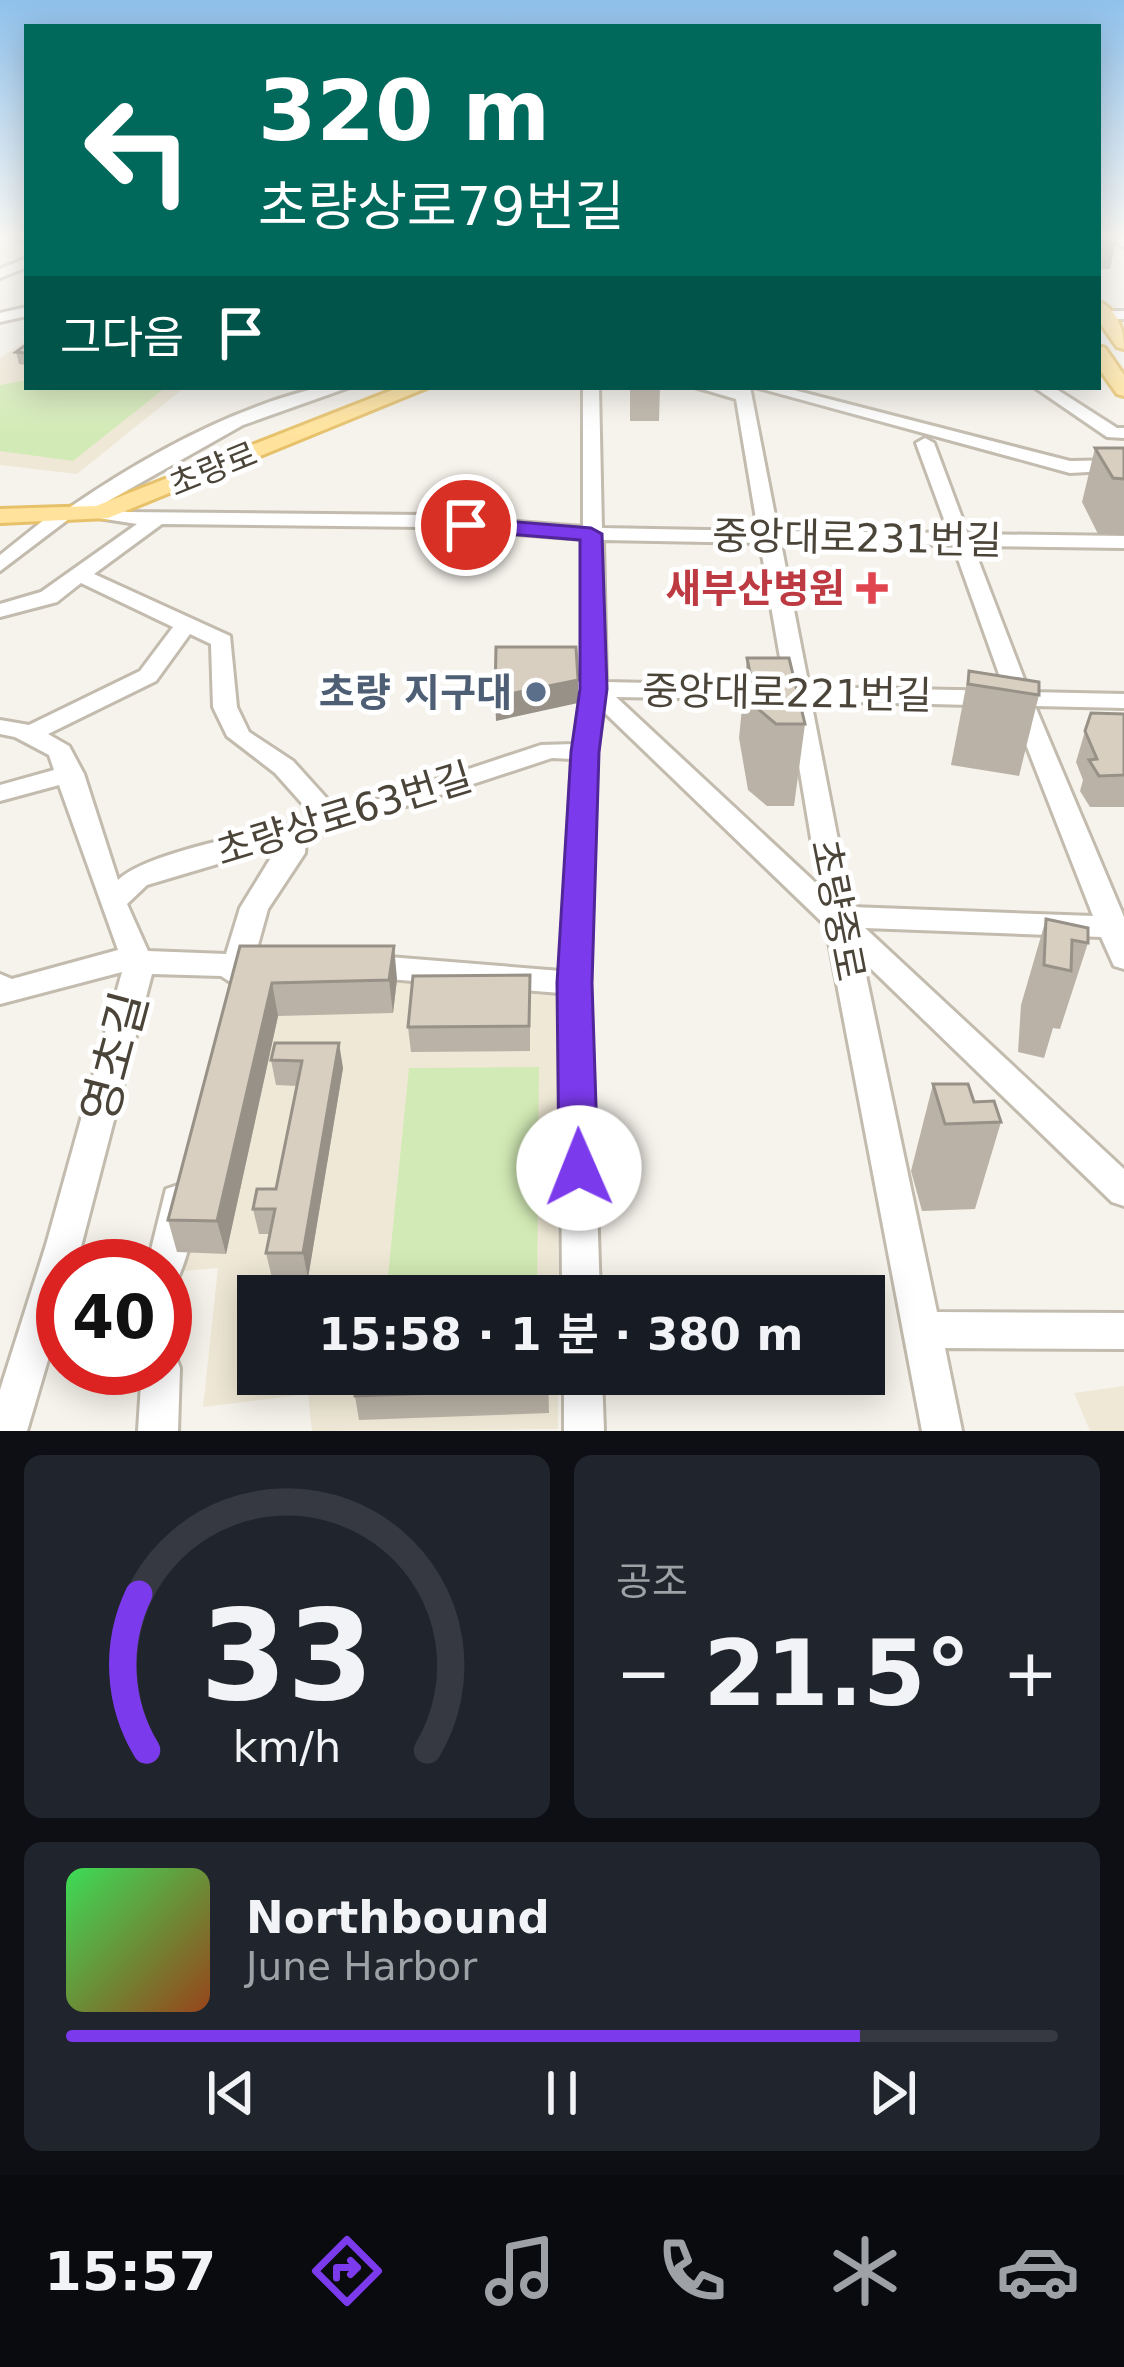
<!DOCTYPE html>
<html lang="ko">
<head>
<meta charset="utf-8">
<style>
	:root { --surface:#171b24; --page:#20242c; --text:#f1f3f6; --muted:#9ea1a6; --line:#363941; --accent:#7c3aed }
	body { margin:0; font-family:"DejaVu Sans","Noto Sans KR",sans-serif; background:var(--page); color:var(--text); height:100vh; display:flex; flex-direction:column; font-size:45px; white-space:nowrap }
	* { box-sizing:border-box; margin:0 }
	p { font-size:39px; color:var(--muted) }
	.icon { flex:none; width:66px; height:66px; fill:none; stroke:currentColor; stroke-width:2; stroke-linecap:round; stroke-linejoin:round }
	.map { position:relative; height:1431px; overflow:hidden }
	.details { display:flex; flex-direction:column; gap:24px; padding:24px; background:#0d0f14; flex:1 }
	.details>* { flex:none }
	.banner { position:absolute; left:24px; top:24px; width:1077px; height:366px; border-radius:0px; box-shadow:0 6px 30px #0003; background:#00695c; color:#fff; overflow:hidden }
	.speed { position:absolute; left:36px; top:1239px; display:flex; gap:24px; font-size:60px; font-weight:700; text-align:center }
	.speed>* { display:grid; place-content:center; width:156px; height:156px; border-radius:50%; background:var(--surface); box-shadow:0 6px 30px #0003; line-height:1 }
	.speed .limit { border:18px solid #d22; background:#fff; color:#111 }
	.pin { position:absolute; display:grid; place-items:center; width:102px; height:102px; color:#fff; margin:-51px; border:6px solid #fff; border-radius:50%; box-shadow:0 3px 12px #0007 }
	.me { position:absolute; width:132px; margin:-66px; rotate:359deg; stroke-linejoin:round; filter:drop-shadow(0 0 9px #0008) }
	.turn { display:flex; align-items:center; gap:42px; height:252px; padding:0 36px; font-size:54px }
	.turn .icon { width:156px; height:156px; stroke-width:2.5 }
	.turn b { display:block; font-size:84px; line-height:102px }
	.then { display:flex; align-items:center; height:114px; padding:0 36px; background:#0003; gap:24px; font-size:45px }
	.big { font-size:90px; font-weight:600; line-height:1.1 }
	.details .tile { flex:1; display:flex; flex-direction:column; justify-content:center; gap:18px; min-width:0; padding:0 42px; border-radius:18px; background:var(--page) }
	.details .dial { align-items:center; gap:0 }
	.dial svg { height:312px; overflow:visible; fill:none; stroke:var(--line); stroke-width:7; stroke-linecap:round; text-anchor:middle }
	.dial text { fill:var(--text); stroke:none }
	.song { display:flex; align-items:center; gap:36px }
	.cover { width:144px; height:144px; border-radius:18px; background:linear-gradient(135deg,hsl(130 70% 55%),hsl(20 70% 35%)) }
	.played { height:12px; border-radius:6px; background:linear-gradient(90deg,var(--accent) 80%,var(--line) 80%) }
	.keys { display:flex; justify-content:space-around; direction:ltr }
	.heat { display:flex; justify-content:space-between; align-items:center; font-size:66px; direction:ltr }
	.details .tiles { flex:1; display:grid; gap:24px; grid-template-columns:1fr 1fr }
	.tile:last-child { grid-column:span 2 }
	.trip { position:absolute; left:237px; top:1275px; width:648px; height:120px; border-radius:0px; background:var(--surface); box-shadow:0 6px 30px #0003; font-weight:600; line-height:120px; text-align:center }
	.tabs { display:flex; height:192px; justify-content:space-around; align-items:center; background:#090b0e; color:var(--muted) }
	.tabs .icon { width:84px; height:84px }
	.tabs .current { color:var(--accent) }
	.tabs b { font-size:54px; color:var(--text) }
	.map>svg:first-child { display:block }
	.education { fill:#efe8d6 }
	.green { fill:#d2eab5 }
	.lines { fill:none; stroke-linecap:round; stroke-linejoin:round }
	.minor-casing { stroke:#c2bbae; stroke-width:6 }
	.major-casing { stroke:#e6c16a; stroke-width:6 }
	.minor { fill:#fff; fill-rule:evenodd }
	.major { fill:#ffe39c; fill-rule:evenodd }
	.wall { fill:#bab2a6 }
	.shaded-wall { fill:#979187 }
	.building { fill:#d8cfc1; stroke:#979187; stroke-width:3 }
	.route { fill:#7c3aed; stroke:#51269a; stroke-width:3 }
	.health-dot { fill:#e0444e; stroke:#fff; stroke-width:4.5 }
	.service-dot { fill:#5c6f8a; stroke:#fff; stroke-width:4.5 }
	.labels { text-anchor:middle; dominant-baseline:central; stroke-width:10; stroke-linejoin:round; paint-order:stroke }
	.far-street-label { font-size:33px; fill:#4b4439; stroke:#fff }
	.street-label { font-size:39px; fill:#4b4439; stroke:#fff }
	.health-label { font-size:39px; font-weight:bold; fill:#be3a42; stroke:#fff; text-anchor:end }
	.service-label { font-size:39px; font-weight:bold; fill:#4e5e75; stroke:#fff; text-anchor:end }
	.near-street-label { font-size:48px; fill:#4b4439; stroke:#fff }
</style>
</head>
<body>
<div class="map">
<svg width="1124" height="1431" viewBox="0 0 1124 1431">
	<rect width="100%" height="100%" fill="#f6f3ec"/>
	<g class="education">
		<polygon points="27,340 27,387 185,387 77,474 0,465 0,358"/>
		<polygon points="415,974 557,993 558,1296 258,1296 258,1374 558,1374 558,1429 312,1431 308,1394 203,1407 218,1268 172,1272 243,975"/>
		<polygon points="1124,1386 1124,1431 1090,1431 1074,1393"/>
	</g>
	<g class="green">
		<polygon points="27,380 27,387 166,387 73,461 0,451 0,385"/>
		<polygon points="539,1067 537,1296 386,1296 409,1068"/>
	</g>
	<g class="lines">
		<g class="minor-casing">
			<g id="minor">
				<polygon points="17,238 27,238 27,243"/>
				<polygon points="1113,238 1124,238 1124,247"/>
				<polygon points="27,258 27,267 0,278 0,269"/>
				<polygon points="27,307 27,316 0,322 0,313"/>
				<rect x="1098" y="311" width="26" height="8"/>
				<path d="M321 387H350L243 425 96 508 128 512 424 515 583 527V387H599L602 528 758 531 736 399 695 387H750L778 531 949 533 916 443 925 438 934 443 968 534 1124 536V548L973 546 1029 692 1124 694V708L1035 706 1124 917V969L1114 966 1101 937 865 928 1124 1169V1206L1112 1202 863 961 937 1312 1124 1313V1349L945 1348 962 1431H922L826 926 603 711 597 752 590 983 600 1296H562L560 993 364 977 354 974 349 966 354 958 364 955 561 971 572 759 552 758 306 839 305 853 268 909 255 956 275 959 279 967 275 975 248 977 235 985 221 976 152 974 76 1266H63V1309L27 1431H0V1390L46 1245 122 972 0 1004V974L12 979 118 950 59 785 0 801V785L54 770 49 755 15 737 0 734V720L29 725 140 671 173 627 81 583 57 602 0 617V604L41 592 137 524 92 517 90 511 70 518 0 571V555L55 511 66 510C141 458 231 408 321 387ZM162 524 424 527 583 539 582 689 574 744 541 745 339 812 293 761 249 732 237 707 230 636 94 574ZM603 540 760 543 785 686 606 682ZM781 543 953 545 1005 691 809 687ZM190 634 211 644 213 707 227 736 275 773 316 819C270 831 149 850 118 880L84 774 69 746 48 734 156 681ZM616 697 788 700 819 886ZM811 701 1011 706 1093 916 851 907ZM278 846 240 908 226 954 148 951 127 904 147 885Z"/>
				<polygon points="755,387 782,387 1070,461 1124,460 1124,470 1070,473"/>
				<polygon points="1034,387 1053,387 1117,428 1124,428 1124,438 1107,437"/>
				<path d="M178 1185 190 1189C201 1211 188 1256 178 1278L165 1283V1266H147L166 1189Z"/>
				<polygon points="165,1351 175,1355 180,1368 178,1431 138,1431 142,1368 165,1368"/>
				<polygon points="564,1374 602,1374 604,1431 564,1431"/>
			</g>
		</g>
		<g class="major-casing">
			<g id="major">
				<path d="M1098 301C1117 309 1124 330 1124 349L1117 347 1098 320Z"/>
				<polygon points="1098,346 1105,348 1124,375 1124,396 1117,394 1098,367"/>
				<polygon points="400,387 429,387 108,518 0,523 0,509 96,506"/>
			</g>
		</g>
		<use href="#minor" class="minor"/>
		<use href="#major" class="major"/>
	</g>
	<g class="wall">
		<polygon points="1098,238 1117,238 1110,269 1098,269"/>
		<polygon points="27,344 27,365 19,364 16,352"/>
		<polygon points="630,387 660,387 659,421 630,421"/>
		<polygon points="1095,448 1124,448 1124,535 1098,534 1082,502"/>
		<polygon points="747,658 805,724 794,806 767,806 748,790 739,738"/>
		<polygon points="969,671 1039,695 1019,776 951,765"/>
		<polygon points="1124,714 1124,807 1090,807 1080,791 1083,780 1076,762 1085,731"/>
		<polygon points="1046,919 1088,943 1060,1029 1053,1028 1044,1058 1018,1052 1021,1005"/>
		<polygon points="240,946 397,979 393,1013 278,1016 226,1254 177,1252 168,1220"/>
		<polygon points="530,975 530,1051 411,1052 408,1027"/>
		<polygon points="275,1043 343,1068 308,1278 272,1278 266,1253 270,1234 259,1234 253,1209 276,1189 297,1086 276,1085 271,1060"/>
		<polygon points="933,1084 974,1102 1001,1122 975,1209 922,1211 911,1171"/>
		<polygon points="548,1374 549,1413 359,1420 355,1396"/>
	</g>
	<g class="shaded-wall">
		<polygon points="578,680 578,703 496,721 495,697"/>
		<polygon points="394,946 397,979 393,1013 389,980"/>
		<polygon points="272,983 278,1016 226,1254 217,1221"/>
		<polygon points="339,1043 343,1068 308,1278 303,1253"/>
	</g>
	<g class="building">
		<polygon points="27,344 27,353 16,352"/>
		<polygon points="1095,448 1124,448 1124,479 1113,478"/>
		<polygon points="496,647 576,647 578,680 495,697"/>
		<polygon points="747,658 789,658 805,724 776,724 757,708"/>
		<polygon points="969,671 1039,682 1039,695 968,684"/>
		<polygon points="1091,713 1124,714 1124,775 1099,776 1089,760 1097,759 1085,731"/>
		<polygon points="1046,919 1088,928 1088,943 1072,940 1071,971 1044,965"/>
		<polygon points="240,946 394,946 389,980 272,983 217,1221 168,1220"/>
		<polygon points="530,975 529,1026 408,1027 413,976"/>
		<polygon points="275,1043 339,1043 303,1253 266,1253 275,1209 253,1209 257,1189 276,1189 302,1061 271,1060"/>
		<polygon points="933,1084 968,1084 974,1102 994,1101 1001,1122 945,1124"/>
		<polygon points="357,1374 548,1374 548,1389 355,1396"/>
	</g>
	<linearGradient id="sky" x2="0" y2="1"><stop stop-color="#8fc1ec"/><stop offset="0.54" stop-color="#fbfaf6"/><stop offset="1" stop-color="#fbfaf6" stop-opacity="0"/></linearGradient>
	<rect width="1124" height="438" fill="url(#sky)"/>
	<polygon class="route" points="466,518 591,528 602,534 607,689 599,752 592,983 598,1168 592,1180 579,1185 565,1180 559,1168 557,983 571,752 580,689 580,540 458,530 455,525"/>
	<path class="health-dot" d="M866 570h12v12h12v12h-12v12h-12v-12h-12v-12h12z"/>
	<circle class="service-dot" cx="536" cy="692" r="12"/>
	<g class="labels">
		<g class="far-street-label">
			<text transform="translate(213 469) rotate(-22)">초량로</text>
		</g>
		<g class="street-label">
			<text transform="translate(857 538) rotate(1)">중앙대로231번길</text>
			<text transform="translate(787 693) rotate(1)">중앙대로221번길</text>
			<text transform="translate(344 814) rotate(-17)">초량상로63번길</text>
			<text transform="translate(838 910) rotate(79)">초량중로</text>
		</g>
		<g class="health-label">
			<text x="845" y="588">새부산병원</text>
		</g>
		<g class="service-label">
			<text x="512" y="692">초량 지구대</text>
		</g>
		<g class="near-street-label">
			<text transform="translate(114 1057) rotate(-75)">영초길</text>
		</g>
	</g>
</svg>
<div class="speed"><div class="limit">40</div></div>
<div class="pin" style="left:466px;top:525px;background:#d93025"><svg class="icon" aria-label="arrive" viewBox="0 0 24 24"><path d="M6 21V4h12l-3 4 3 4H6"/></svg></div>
<svg class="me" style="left:579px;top:1168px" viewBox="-20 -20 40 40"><circle r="19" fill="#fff"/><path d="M0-13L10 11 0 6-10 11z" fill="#7c3aed"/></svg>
<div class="trip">15:58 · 1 분 · 380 m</div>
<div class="banner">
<div class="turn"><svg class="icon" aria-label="left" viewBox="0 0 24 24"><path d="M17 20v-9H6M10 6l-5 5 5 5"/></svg><div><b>320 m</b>초량상로79번길</div></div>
<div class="then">그다음<svg class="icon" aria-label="arrive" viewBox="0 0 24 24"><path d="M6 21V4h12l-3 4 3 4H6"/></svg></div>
</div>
</div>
<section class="details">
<div class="tiles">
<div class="tile dial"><svg viewBox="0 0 100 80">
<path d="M14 69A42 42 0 1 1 86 69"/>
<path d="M14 69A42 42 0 0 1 12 29" stroke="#7c3aed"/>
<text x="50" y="56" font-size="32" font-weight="700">33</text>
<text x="50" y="72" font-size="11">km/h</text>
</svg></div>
<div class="tile"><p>공조</p>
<div class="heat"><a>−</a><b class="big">21.5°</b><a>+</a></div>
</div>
<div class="tile">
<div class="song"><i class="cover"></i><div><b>Northbound</b><p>June Harbor</p></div></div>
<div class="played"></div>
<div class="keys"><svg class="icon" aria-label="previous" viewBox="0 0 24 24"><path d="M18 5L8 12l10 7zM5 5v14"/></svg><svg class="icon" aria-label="pause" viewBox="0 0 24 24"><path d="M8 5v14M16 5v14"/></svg><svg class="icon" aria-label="next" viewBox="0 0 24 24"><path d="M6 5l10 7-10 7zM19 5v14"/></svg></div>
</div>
</div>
</section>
<nav class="tabs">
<b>15:57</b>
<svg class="icon current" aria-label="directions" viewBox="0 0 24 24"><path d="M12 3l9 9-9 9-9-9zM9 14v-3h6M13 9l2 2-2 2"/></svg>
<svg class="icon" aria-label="music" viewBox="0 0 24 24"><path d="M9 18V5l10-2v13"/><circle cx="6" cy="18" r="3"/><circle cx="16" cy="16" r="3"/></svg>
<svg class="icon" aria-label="phone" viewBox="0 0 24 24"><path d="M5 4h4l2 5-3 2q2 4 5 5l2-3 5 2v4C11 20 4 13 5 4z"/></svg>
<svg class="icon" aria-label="climate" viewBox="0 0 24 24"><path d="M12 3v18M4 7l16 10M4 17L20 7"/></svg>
<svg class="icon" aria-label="car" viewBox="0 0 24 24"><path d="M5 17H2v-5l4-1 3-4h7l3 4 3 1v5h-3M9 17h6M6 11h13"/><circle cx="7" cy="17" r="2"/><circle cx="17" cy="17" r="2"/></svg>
</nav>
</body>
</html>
